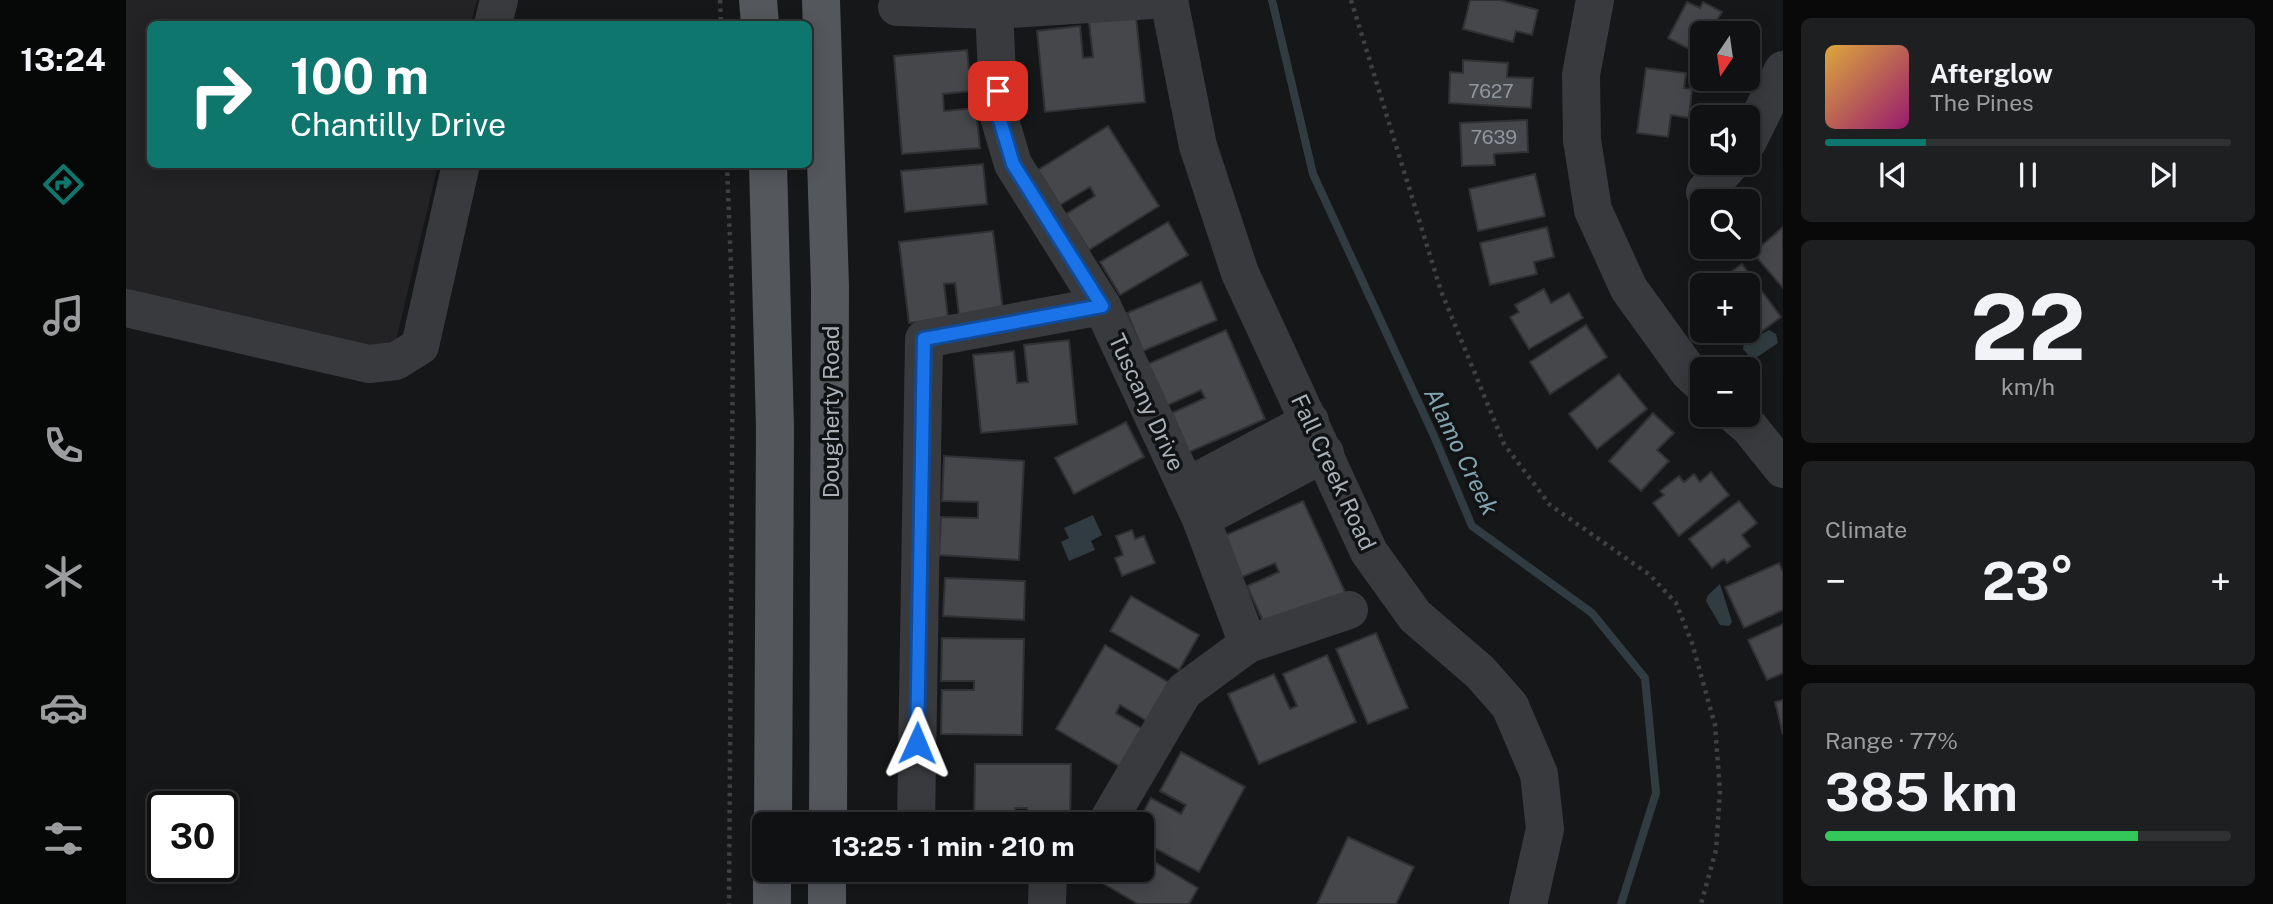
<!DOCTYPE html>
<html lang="en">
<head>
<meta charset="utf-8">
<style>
	:root { --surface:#101112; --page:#1e1f20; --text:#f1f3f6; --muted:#9c9d9f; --line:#303132; --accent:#0f766e }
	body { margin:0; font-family:"Public Sans",sans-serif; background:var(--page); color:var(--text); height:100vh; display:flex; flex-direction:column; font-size:26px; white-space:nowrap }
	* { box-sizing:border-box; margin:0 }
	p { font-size:23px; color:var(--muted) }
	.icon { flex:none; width:38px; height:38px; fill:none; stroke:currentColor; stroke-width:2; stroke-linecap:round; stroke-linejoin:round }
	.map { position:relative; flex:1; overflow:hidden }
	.panel { display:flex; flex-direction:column; gap:18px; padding:18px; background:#09090a; width:490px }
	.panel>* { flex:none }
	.top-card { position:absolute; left:21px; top:21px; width:665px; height:147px; border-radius:10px; box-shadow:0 4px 18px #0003,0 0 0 2px var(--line); background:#0f766e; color:#fff; overflow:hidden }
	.needle { width:46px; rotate:193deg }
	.buttons { position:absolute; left:1564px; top:21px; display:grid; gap:14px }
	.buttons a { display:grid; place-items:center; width:70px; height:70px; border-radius:10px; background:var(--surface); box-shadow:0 4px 18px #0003,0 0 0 2px var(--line); font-size:35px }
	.speed { position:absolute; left:21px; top:791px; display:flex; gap:14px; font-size:35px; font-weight:700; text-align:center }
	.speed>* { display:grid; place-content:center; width:91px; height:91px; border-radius:50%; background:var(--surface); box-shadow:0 4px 18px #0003,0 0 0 2px var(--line); line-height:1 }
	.speed .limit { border:4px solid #111; border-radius:10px; background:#fff; color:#111 }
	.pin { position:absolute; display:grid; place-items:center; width:60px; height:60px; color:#fff; margin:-30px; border-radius:14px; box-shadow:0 4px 10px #0006 }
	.me { position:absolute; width:77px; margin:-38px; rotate:1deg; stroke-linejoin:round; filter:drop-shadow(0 0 5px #0008) }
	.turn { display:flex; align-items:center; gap:24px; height:147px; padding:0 28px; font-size:32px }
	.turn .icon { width:91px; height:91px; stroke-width:2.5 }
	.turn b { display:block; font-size:49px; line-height:60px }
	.big { font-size:52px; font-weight:700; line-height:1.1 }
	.panel .tile { flex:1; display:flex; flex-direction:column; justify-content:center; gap:10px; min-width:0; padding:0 24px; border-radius:10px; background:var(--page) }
	.panel .dial { align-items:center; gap:0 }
	.dial b { font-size:91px; line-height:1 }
	.song { display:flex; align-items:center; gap:21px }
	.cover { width:84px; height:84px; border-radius:10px; background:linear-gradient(135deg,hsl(40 70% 55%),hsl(320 70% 35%)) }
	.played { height:7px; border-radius:4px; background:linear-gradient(90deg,var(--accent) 25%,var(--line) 25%) }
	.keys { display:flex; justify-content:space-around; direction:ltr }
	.heat { display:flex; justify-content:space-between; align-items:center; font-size:38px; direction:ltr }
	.charge { height:10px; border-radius:5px; background:linear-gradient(90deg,#34c759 77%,var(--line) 0) }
	.trip { position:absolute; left:626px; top:812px; width:402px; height:70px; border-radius:10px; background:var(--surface); box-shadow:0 4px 18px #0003,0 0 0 2px var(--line); font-weight:700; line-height:70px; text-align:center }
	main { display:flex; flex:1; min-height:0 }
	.tab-bar { display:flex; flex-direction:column; width:126px; justify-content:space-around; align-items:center; background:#060707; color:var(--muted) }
	.tab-bar .icon { width:49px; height:49px }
	.tab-bar .active { color:var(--accent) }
	.tab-bar b { font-size:32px; color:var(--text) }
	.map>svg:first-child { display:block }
	.built { fill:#232325 }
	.water { fill:#303c41 }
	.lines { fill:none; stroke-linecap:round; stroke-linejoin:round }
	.stream { stroke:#303c41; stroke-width:8 }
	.building { fill:#46474b; stroke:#313134; stroke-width:2 }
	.path { stroke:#3e4144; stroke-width:4.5; stroke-dasharray:3.5 5; stroke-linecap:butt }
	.minor { stroke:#383a3d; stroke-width:38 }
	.major { stroke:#54575c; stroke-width:38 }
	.route-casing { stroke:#114b97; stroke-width:18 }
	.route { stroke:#1a73e8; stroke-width:12 }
	.labels { text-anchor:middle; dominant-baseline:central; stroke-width:7; stroke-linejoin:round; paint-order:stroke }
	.number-label { font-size:19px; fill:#90969d }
	.street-label { font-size:23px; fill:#a9b0b8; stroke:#111213 }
	.water-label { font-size:24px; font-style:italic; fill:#82a4b1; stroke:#111213 }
</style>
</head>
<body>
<main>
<nav class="tab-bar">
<b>13:24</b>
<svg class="icon active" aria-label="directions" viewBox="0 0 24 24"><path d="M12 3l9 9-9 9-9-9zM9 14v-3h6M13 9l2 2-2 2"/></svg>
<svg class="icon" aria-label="music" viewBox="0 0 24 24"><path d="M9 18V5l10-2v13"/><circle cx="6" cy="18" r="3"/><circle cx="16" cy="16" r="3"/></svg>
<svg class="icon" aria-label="phone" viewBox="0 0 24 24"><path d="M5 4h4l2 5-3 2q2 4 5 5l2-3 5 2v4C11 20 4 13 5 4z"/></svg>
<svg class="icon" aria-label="climate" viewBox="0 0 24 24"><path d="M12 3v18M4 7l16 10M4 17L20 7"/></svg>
<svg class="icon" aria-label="car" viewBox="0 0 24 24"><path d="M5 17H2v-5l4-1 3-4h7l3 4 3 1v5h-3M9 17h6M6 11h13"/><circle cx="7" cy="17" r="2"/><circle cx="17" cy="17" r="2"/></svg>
<svg class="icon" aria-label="filters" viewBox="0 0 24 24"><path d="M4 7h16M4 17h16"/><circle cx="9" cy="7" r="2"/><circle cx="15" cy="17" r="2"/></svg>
</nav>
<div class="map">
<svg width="1657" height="904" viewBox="0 0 1657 904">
	<rect width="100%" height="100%" fill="#161718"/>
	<polygon class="built" points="0,0 351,0 345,24 24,24 24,164 312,165 265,361 0,298"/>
	<g class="water">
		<polygon points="1643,330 1650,334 1652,343 1631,357 1624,357 1617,349 1618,343"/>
		<polygon points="967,515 976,535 965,541 969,550 943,561 935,542 943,538 938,528"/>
		<polygon points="1594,584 1606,622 1603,626 1594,625 1580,601 1582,595"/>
	</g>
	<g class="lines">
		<polyline class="stream" points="1146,0 1187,174 1308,436 1346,526 1466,613 1519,678 1530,793 1495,904"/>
	</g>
	<g class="building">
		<polygon points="1344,0 1374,0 1412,10 1406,35 1390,31 1387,42 1337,29"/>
		<polygon points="1561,2 1574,8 1577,2 1596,12 1590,22 1602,28 1599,33 1577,33 1577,56 1542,38"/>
		<polygon points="1010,17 1019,102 919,112 911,31 954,26 957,58 967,57 963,22"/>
		<polygon points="841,50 845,91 817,94 818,111 850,108 854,148 776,154 768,56"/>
		<polygon points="1337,60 1382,63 1381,77 1407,78 1405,108 1323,103 1324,72 1337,73"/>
		<polygon points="1520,68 1560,73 1558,88 1566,89 1563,118 1545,115 1542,137 1511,133"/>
		<polygon points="1401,120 1402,152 1368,154 1369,165 1336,166 1334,123"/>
		<polygon points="982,126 1033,206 963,250 940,214 969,196 964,187 934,205 912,170"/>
		<polygon points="857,164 861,204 779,212 775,171"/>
		<polygon points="1409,174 1419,216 1352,231 1343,189"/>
		<polygon points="1042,222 1062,255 994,295 974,262"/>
		<polygon points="1421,227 1428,257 1408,262 1411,274 1364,285 1354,243"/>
		<polygon points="1657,227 1657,288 1627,253"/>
		<polygon points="867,231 877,310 833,315 829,283 818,284 822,318 783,323 773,242"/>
		<polygon points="1616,264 1655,317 1624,340 1617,331 1622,331 1622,285 1599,285 1595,279"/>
		<polygon points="1075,282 1091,320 1017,351 1001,313"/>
		<polygon points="1418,289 1425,303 1443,293 1457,318 1403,349 1384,317 1393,312 1389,305"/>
		<polygon points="1460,325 1481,357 1424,394 1404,362"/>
		<polygon points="1100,330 1139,419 1063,452 1046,413 1079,398 1075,390 1040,406 1022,364"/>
		<polygon points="943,340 951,424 855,433 847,355 888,351 891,383 902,382 898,345"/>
		<polygon points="1493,374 1521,409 1471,449 1443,414"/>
		<polygon points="1527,413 1548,433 1531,450 1543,461 1515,491 1483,461"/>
		<polygon points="1000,422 1018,457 948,494 929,458"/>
		<polygon points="818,456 898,461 893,560 813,555 815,517 852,518 852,502 816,501"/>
		<polygon points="1585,472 1603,495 1553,536 1527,503 1538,495 1534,491 1553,476 1558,482 1568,474 1574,482"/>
		<polygon points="1177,501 1220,594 1141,630 1121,586 1153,572 1149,563 1116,577 1098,536"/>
		<polygon points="1613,501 1631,523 1616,535 1624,546 1601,563 1598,559 1586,568 1563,539"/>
		<polygon points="1006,530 1009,539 1018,536 1029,563 996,576 989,558 997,555 990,536"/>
		<polygon points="1653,563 1657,572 1657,610 1618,628 1599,587"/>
		<polygon points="819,578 899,581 898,620 817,616"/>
		<polygon points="1005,596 1073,635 1053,670 984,631"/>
		<polygon points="1657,624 1657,673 1641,680 1622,640"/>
		<polygon points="1250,633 1282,708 1242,724 1210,649"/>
		<polygon points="816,638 898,639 896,735 815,734 816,690 848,690 848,681 815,681"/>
		<polygon points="979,645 1049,686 1026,724 994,705 990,713 1020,731 998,769 930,729"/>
		<polygon points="1201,655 1230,722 1133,764 1102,694 1148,674 1164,709 1171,706 1157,674"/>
		<polygon points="1657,700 1657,735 1649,702"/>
		<polygon points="1055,752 1119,787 1073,872 1017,842 1017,824 1011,824 1025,798 1055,814 1060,805 1034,791"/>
		<polygon points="849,764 945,764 944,824 901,824 901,808 889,808 889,824 848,824"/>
		<polygon points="1222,837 1288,867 1270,904 1191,904"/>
		<polygon points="1017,855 1072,888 1063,904 1012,904 978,884 987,870 1017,870"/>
	</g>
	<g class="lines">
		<g class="path">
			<polyline points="594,0 595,24"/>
			<polyline points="1225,0 1315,291 1378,444 1424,505 1524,575 1550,603 1566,643 1589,725 1594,791 1590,850 1575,904"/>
			<polyline points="601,164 607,319 603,904"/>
		</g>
		<g class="minor">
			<polyline points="1043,0 1072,146 1114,273 1243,552 1289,616 1354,672 1384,706 1413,774 1419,829 1402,904"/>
			<polyline points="1469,0 1455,75 1456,140 1467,210 1503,289 1563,372 1577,385"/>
			<polyline points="771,7 868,10 1025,0"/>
			<polyline points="868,10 873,117 887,164 976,306 1075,519 1122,644"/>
			<polyline points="367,24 373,0"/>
			<polyline points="1622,141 1657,70"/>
			<polyline points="1579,192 1605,163"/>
			<polyline points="0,308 243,364 270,361 294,346 335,164"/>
			<polyline points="1609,415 1624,428 1657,469"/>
			<polyline points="1060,487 1184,421"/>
			<polyline points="1075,519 1199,453"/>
			<polyline points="790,824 798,339 976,306"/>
			<polyline points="980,824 1058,691 1122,644 1223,610"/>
			<polyline points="921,904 922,870"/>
		</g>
		<g class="major">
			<polyline points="632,0 634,24"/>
			<polyline points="695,0 704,287 702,824"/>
			<polyline points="642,164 649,428 647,824"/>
			<polyline points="646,904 646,870"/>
			<polyline points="701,904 701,870"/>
		</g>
	</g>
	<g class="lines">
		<g class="route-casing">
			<polyline id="route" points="791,743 798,339 976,306 887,164 873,117 872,91"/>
		</g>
		<use href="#route" class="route"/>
	</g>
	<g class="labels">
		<g class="number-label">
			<text x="1365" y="91">7627</text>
			<text x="1368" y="137">7639</text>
		</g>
		<g class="street-label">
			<text transform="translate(1021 402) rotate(65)">Tuscany Drive</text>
			<text transform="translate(704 412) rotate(-90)">Dougherty Road</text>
			<text transform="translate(1208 472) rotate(65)">Fall Creek Road</text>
		</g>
		<g class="water-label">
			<text transform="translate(1336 451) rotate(64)">Alamo Creek</text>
		</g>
	</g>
</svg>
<div class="buttons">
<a><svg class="needle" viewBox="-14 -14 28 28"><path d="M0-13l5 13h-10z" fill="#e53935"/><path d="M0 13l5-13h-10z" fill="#9c9d9f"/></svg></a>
<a><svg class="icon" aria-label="sound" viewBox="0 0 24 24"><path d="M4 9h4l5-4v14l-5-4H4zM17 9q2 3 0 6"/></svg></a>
<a><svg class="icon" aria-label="search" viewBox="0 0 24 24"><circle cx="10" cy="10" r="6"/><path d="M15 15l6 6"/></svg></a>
<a>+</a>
<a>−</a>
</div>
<div class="speed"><div class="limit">30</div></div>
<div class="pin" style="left:872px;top:91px;background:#d93025"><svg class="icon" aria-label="arrive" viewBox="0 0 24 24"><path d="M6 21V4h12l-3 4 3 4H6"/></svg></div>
<svg class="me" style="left:791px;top:743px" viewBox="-20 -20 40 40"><path d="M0-17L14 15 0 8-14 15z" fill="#1a73e8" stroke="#fff" stroke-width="4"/></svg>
<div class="trip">13:25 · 1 min · 210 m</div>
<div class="top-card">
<div class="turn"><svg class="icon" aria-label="right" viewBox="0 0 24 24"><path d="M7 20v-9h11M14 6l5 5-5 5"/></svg><div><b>100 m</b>Chantilly Drive</div></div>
</div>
</div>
<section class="panel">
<div class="tile">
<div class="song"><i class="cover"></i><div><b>Afterglow</b><p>The Pines</p></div></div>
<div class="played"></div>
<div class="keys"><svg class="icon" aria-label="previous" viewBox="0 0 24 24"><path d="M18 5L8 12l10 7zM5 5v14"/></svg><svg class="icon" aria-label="pause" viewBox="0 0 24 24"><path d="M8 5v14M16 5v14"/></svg><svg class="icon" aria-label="next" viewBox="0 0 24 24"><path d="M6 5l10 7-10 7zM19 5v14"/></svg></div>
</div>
<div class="tile dial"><b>22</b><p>km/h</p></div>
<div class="tile"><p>Climate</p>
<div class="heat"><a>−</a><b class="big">23°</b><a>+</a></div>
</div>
<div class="tile"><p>Range · 77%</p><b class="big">385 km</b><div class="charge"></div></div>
</section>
</main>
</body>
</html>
